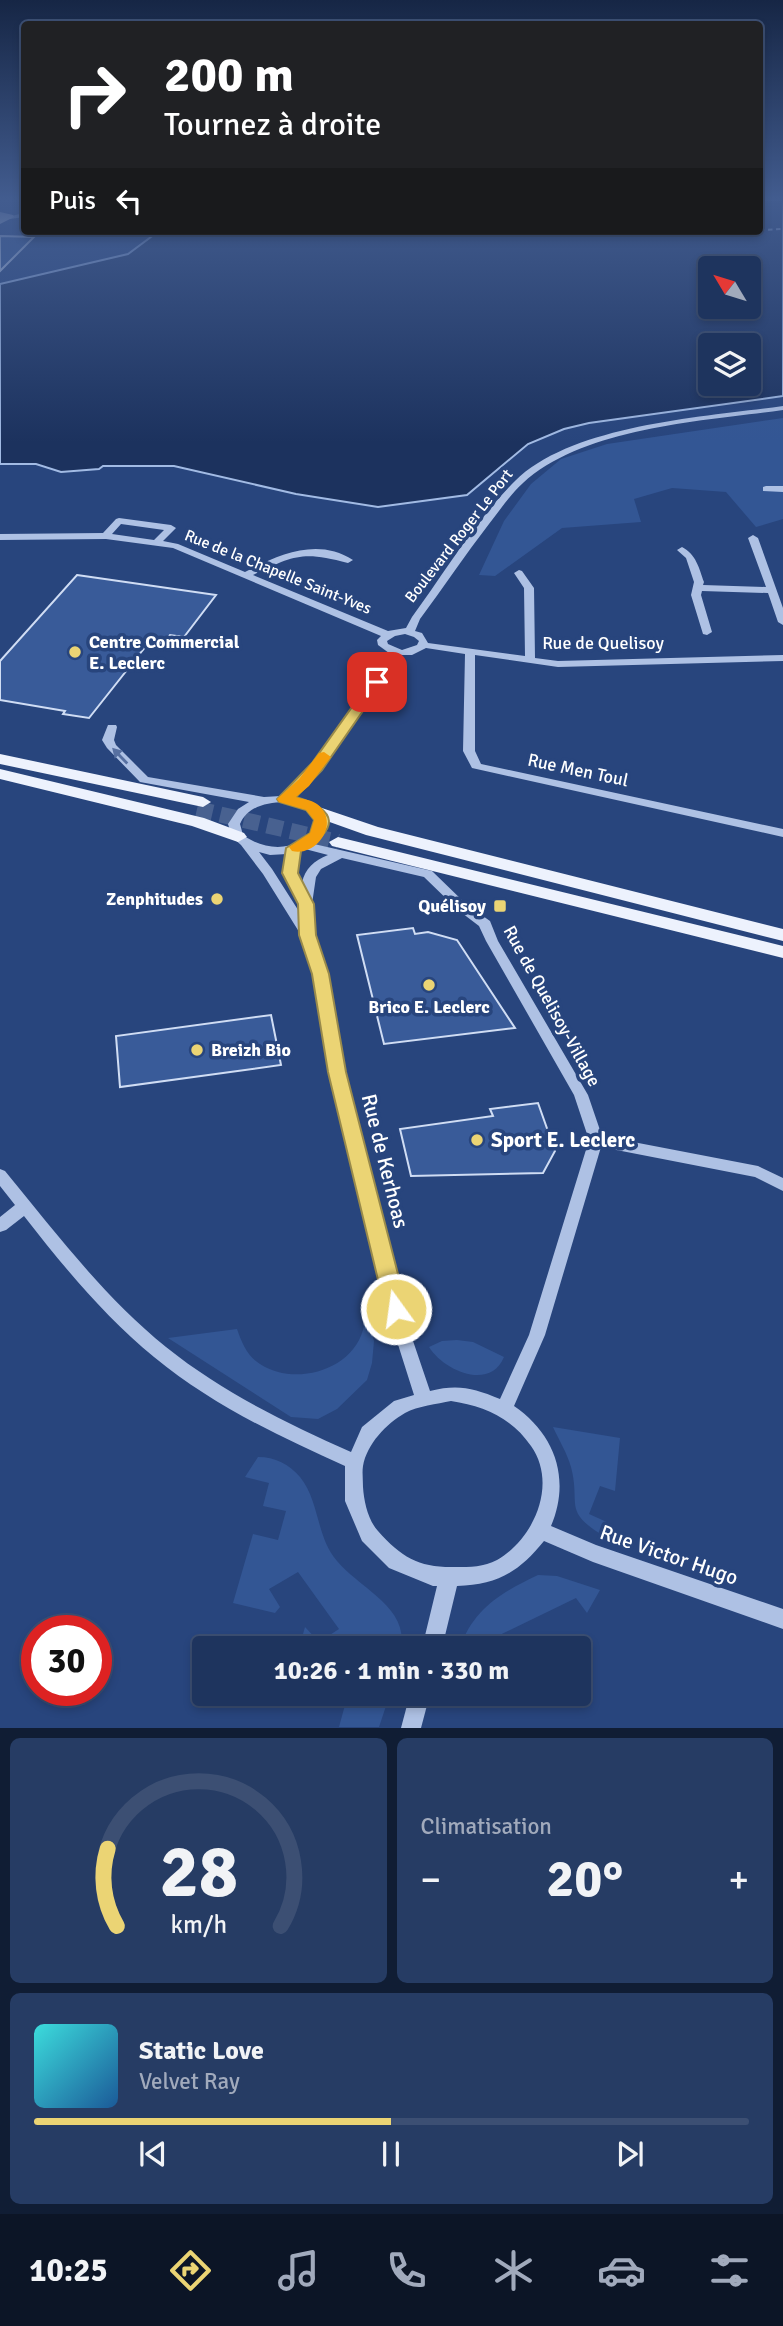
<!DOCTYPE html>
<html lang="fr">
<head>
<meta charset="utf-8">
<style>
	:root { --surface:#1e345e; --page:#263c64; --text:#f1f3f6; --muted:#a1aabc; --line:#3c4f73; --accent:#ebd474 }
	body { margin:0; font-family:Signika,sans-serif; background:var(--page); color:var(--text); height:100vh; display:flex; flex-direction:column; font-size:26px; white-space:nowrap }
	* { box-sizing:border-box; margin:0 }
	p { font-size:23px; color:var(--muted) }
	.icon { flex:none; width:38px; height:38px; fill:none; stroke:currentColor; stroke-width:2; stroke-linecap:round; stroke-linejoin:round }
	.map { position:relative; height:1728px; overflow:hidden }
	.drawer { display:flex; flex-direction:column; gap:10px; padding:10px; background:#101d34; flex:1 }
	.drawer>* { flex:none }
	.hud { position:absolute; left:21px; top:21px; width:742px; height:214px; border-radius:7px; box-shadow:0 4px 10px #0003,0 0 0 2px var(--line); background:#202124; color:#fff; overflow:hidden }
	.needle { width:46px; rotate:308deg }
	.buttons { position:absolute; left:698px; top:256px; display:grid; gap:14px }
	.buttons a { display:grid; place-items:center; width:63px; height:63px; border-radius:7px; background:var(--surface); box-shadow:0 4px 10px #0003,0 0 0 2px var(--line); font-size:35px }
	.speed { position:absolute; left:21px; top:1615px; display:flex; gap:14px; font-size:35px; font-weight:700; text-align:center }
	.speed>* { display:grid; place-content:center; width:91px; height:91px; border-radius:50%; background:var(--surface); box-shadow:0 4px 10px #0003,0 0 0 2px var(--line); line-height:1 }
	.speed .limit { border:10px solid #d22; background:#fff; color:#111 }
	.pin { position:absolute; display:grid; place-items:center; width:60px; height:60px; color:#fff; margin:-30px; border-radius:14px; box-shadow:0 4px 10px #0006 }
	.me { position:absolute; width:77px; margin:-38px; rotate:346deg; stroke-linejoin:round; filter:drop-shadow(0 0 5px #0008) }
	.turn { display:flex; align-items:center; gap:24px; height:147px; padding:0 28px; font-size:32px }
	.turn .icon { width:91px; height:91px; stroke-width:2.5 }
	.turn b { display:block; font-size:49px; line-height:60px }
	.then { display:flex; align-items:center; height:66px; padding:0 28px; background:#0003; gap:14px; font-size:26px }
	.big { font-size:52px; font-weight:700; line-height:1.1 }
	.drawer .widget { flex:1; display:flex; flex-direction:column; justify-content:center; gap:10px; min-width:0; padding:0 24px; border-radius:10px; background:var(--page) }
	.drawer .dial { align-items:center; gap:0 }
	.dial svg { height:182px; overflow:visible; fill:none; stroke:var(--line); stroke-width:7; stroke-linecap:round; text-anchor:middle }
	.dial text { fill:var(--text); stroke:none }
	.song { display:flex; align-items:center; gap:21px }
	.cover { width:84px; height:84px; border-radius:10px; background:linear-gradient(135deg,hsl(180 70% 55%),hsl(210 70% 35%)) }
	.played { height:7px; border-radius:4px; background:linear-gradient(90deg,var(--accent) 50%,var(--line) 50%) }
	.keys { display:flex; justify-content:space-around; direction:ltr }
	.heat { display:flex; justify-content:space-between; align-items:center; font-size:38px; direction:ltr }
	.drawer .tiles { flex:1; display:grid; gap:10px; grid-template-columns:1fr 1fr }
	.widget:last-child { grid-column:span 2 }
	.trip { position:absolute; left:192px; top:1636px; width:399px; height:70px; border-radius:7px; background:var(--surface); box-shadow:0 4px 10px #0003,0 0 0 2px var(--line); font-weight:700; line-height:70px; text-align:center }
	.dock { display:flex; height:112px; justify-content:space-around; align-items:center; background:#0c1526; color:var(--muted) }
	.dock .icon { width:49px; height:49px }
	.dock .selected { color:var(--accent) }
	.dock b { font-size:32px; color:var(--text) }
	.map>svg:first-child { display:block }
	.green { fill:#335694 }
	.water { fill:#1c325e; stroke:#a2bbe4; stroke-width:2; fill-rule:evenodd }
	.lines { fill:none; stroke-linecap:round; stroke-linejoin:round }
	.ferry { stroke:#b9ccec; stroke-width:2; stroke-dasharray:4.5 3.5; stroke-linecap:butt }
	.building { fill:#395b99; stroke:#d0ddf4; stroke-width:2 }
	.major-tunnel { stroke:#486190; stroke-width:16; stroke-dasharray:16 8; stroke-linecap:butt }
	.minor { fill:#aec1e4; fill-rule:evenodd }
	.major { fill:#edf2fd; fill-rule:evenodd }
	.oneway { fill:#5770a1 }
	.route { fill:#ebd474; stroke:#998a4b; stroke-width:2 }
	.slow { fill:#f59e0b }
	.poi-dot { fill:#ebd474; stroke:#28457d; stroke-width:2.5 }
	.labels { text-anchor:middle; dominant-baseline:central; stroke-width:7; stroke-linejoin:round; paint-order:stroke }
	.far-street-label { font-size:16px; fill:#fff; stroke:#28457d }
	.poi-label { font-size:18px; font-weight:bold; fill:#fff; stroke:#28457d; text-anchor:start }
	.street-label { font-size:18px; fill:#fff; stroke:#28457d }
	.near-poi-label { font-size:21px; font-weight:bold; fill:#fff; stroke:#28457d; text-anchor:start }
	.near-street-label { font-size:21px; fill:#fff; stroke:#28457d }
</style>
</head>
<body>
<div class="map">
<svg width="783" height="1728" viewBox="0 0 783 1728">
	<rect width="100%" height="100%" fill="#28457d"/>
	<g class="green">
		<polygon points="783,418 783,519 756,527 726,492 672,488 634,499 641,522 562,528 495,576 479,575 504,521 531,484 561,459 607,444"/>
		<path d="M364 1309 374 1341 372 1363 367 1380 337 1409 318 1419 291 1417 168 1338 237 1329C242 1343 247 1356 260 1364 293 1386 351 1372 363 1330 365 1324 364 1315 364 1309Z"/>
		<path d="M457 1340 473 1342 504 1357C490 1391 444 1371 429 1347L442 1341Z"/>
		<path d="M553 1427 620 1438 615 1491 600 1486 589 1514 609 1523 604 1536C562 1511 581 1505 571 1467 567 1453 559 1440 553 1427Z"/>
		<path d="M258 1457C275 1457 289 1464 300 1477 320 1502 316 1537 337 1561 359 1588 409 1607 401 1648H299L305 1627 319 1642 339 1629 298 1572 269 1589 280 1607 275 1613 233 1603 253 1534 278 1540 286 1511 263 1506 269 1483 245 1477Z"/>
		<path d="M538 1575 557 1576 600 1590 587 1613 576 1598 483 1643 485 1648H460C473 1609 502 1592 538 1575Z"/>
		<polygon points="348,1694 390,1694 379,1727 339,1727"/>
	</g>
	<path class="water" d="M760 200H783V396L589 423 564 429 528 444 467 495 378 507 296 494 174 466H103L99 469 61 472 36 464H0V284L128 254 159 231H760ZM710 268H749V306H710ZM710 345H749V383H710Z"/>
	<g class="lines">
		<g class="ferry">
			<polyline points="760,230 783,229"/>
			<polyline points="674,231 736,231"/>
		</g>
	</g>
	<g class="building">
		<polygon points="0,236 34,237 0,271"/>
		<polygon points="77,575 216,595 184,637 170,635 164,643 150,641 89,718 63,714 65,711 0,700 0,661"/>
		<polygon points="413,928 415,934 428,932 457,940 515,1028 384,1044 357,935"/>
		<polygon points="271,1015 281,1065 120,1087 116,1036"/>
		<polygon points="538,1103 555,1151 543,1173 411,1176 400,1129 493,1116 490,1109"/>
	</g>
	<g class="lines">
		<polyline class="major-tunnel" points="197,809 338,842"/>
		<g class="minor">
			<polygon points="24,213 24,217 10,219 7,217"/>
			<path d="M783 406V410C704 421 584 427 523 483 510 495 500 510 489 524 465 555 443 588 420 619L415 631 422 633 428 643 525 656 524 588 514 573 519 570 522 571 534 588 535 658 558 661 783 655V661L558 667 475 655V751L481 764 783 829V837L472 768 463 751 465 654 426 648 412 655H398L321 768 308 785 293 797C312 801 324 807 327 827L314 844 432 871 466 904 490 921 498 941 588 1095 602 1136 758 1166 783 1178V1191L755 1177 601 1147 545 1335 514 1406C555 1434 571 1479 551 1526L596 1545 783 1609V1629L593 1562 544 1541C519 1572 497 1585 457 1586L442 1648H422L437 1586H433L389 1568 362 1541 345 1501V1466C278 1436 211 1404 154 1357 105 1317 63 1266 24 1216L6 1230 0 1232V1217L15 1205 0 1186V1169L5 1171C55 1232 104 1297 166 1347 222 1392 286 1423 351 1452L362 1427 394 1401 414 1395 395 1335 330 1072 313 974 301 935 263 874 241 845 232 837 228 824 238 809 249 802 140 782 107 748 102 740 108 725H116L117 727 114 740 116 745 148 777 264 797 281 796 300 781 313 764 389 653 378 645 377 640 381 636 173 548 106 539 0 540V534L103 533 116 519 119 518 171 525 176 528 163 541 178 544 245 572C278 555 317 537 353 560L348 563C303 551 294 555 253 575L388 631 406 628 412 617C445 572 475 521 515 481 573 424 705 417 783 406ZM121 524 164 530 154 540 112 534ZM405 634 414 637 419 641 417 645 402 650 388 644 387 641 395 636ZM284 802 300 806 313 816 315 827C299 852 266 852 243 835L240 824C248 806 266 803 284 802ZM305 849 328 855C314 861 305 868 302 883L296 873 300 851ZM259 852 270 855 287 854 284 873 300 904V913L272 869ZM342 858 424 877 458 910 479 926 486 941 574 1095 589 1140 529 1335 500 1399C473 1388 458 1384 430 1391L411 1335 344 1072 327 974 313 934 312 904 316 877 321 869ZM451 1401C484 1406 512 1418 531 1446 558 1484 534 1539 497 1560 484 1567 470 1567 456 1567 420 1568 402 1558 378 1531 368 1520 364 1502 363 1487 363 1480 362 1472 363 1466 367 1444 386 1424 405 1413 418 1406 437 1404 451 1401Z"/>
			<polygon points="766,486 783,486 783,492 763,491 763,487"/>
			<path d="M753 535 758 538 783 608V625L778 622 768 593 702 591 701 595 712 632 707 635 703 634 691 595 694 582 686 558 677 550 682 547C696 554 699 568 704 582L703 585 766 587 748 538Z"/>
			<polygon points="410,1694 430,1694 421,1728 401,1728"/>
		</g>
		<g class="major">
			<polygon points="0,212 13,215 14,217 0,224"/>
			<polygon points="0,754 203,797 211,802 203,807 0,764"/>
			<polygon points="0,769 204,818 244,833 247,837 238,842 192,826 0,779"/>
			<polygon points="316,806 378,827 783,929 783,941 366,835 310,815 308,811 310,807"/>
			<polygon points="338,837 783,946 783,958 332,846 329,842"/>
		</g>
	</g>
	<defs><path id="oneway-solid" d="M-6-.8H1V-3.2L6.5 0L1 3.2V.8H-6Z" transform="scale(1.75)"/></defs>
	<use class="oneway" href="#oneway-solid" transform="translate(120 756) rotate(-134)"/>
	<linearGradient id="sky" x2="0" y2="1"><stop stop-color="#162645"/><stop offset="0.45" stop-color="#425c8f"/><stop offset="1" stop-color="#425c8f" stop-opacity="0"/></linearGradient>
	<rect width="783" height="442" fill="url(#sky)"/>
	<path class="route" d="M377 678 383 682 322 770 296 797C338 810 340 829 301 851L298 873 314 904 316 935 329 974 346 1072 407 1309 404 1316 396 1318 389 1316 385 1309 328 1072 312 974 299 935 298 904 282 873 286 848 310 833 314 820 306 810 279 802 277 799 312 763 372 679Z"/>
	<path class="slow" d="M324 752 331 757 309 786 296 797C302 799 312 800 317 804 341 822 317 857 292 851L289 847 310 833 314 820 306 810 279 802 277 799 299 779 319 753Z"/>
	<g class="poi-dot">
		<circle cx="75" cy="652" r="7"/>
		<circle cx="217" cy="899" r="7"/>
		<rect x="493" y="899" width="14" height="14" rx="3.5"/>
		<circle cx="429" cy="985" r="7"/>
		<circle cx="197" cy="1050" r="7"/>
		<circle cx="477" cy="1140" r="7"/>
	</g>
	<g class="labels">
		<g class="far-street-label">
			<text transform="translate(459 536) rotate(-52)">Boulevard Roger Le Port</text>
			<text transform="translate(278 572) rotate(22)">Rue de la Chapelle Saint-Yves</text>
		</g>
		<g class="poi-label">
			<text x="89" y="642">Centre Commercial<tspan x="89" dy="21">E. Leclerc</tspan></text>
			<text x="203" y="899" text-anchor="end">Zenphitudes</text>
			<text x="486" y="906" text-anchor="end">Quélisoy</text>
			<text x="429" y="1007" text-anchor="middle">Brico E. Leclerc</text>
			<text x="211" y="1050">Breizh Bio</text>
		</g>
		<g class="street-label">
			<text x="603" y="643">Rue de Quelisoy</text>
			<text transform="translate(578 770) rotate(12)">Rue Men Toul</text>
			<text transform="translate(552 1006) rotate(61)">Rue de Quelisoy-Village</text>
		</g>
		<g class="near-poi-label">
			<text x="491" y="1140">Sport E. Leclerc</text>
		</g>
		<g class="near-street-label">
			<text transform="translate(385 1161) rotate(76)">Rue de Kerhoas</text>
			<text transform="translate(669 1555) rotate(19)">Rue Victor Hugo</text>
		</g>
	</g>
</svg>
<div class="buttons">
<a><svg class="needle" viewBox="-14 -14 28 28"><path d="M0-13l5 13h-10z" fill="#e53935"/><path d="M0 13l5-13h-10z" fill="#a1aabc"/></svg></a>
<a><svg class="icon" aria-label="layers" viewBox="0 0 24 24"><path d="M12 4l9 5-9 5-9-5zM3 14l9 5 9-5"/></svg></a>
</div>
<div class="speed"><div class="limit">30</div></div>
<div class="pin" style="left:377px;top:682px;background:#d93025"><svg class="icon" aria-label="arrive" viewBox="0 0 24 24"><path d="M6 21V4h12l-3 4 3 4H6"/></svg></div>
<svg class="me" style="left:396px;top:1309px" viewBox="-20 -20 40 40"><circle r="17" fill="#ebd474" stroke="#fff" stroke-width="3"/><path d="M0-11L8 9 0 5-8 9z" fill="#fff"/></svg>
<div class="trip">10:26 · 1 min · 330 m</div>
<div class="hud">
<div class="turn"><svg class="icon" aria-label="right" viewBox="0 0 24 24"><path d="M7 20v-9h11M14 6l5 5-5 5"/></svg><div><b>200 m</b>Tournez à droite</div></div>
<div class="then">Puis<svg class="icon" aria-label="left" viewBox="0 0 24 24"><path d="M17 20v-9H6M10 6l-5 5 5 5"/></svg></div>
</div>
</div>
<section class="drawer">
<div class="tiles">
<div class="widget dial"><svg viewBox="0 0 100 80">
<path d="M14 69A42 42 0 1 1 86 69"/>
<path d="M14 69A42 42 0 0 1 10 35" stroke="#ebd474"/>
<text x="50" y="56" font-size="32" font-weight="700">28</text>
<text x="50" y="72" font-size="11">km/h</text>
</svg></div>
<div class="widget"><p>Climatisation</p>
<div class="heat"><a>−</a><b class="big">20°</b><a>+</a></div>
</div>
<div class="widget">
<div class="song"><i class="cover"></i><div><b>Static Love</b><p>Velvet Ray</p></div></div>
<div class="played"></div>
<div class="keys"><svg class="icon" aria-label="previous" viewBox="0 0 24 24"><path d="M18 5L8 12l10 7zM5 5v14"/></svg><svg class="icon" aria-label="pause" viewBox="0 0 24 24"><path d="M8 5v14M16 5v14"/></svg><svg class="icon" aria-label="next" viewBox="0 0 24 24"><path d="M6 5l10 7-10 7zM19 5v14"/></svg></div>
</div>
</div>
</section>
<nav class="dock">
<b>10:25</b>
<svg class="icon selected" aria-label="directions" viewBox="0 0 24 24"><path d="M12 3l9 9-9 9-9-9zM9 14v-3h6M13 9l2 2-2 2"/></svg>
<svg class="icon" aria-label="music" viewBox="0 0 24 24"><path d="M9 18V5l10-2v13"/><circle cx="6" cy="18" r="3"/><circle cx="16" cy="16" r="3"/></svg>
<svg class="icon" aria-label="phone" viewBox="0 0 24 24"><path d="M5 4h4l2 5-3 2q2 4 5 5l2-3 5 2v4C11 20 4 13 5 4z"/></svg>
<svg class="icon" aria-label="climate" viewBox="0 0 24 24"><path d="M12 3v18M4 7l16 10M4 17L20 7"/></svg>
<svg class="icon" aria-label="car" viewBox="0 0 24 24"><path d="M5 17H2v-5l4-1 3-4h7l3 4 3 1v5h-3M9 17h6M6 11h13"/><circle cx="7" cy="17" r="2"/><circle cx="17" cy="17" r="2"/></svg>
<svg class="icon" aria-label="filters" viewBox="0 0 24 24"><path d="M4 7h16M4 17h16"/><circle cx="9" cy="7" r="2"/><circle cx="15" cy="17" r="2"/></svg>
</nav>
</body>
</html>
